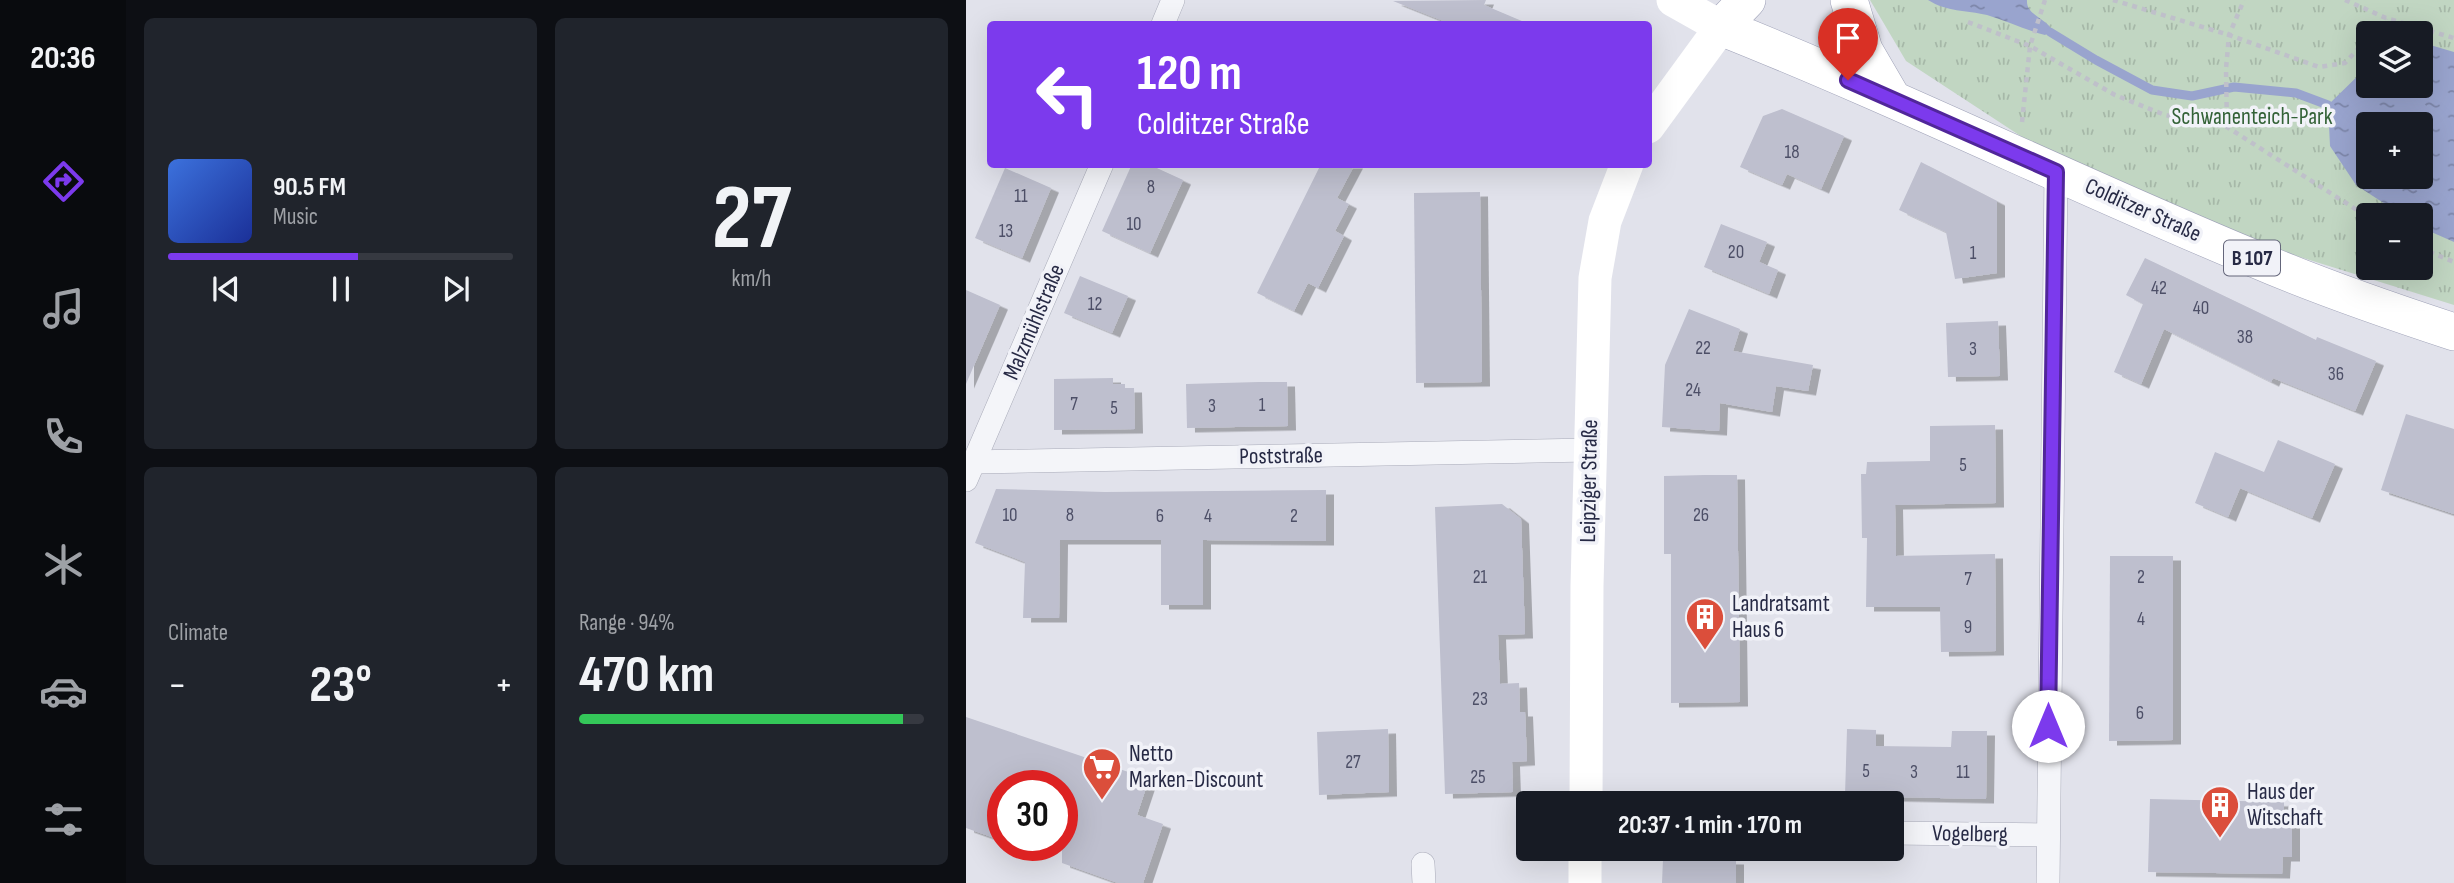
<!DOCTYPE html>
<html lang="en">
<head>
<meta charset="utf-8">
<style>
	:root { --surface:#171b24; --page:#20242c; --text:#f1f3f6; --muted:#9ea1a6; --line:#363941; --accent:#7c3aed }
	body { margin:0; font-family:"Sofia Sans Condensed",sans-serif; background:var(--page); color:var(--text); height:100vh; display:flex; flex-direction:column; font-size:26px; white-space:nowrap }
	* { box-sizing:border-box; margin:0 }
	p { font-size:23px; color:var(--muted) }
	.icon { flex:none; width:38px; height:38px; fill:none; stroke:currentColor; stroke-width:2; stroke-linecap:round; stroke-linejoin:round }
	.map { position:relative; flex:1; overflow:hidden }
	.drawer { display:flex; flex-direction:column; gap:18px; padding:18px; background:#0d0f14; width:840px }
	.drawer>* { flex:none }
	.hud { position:absolute; left:21px; top:21px; width:665px; height:147px; border-radius:7px; box-shadow:0 7px 28px #0002; background:#7c3aed; color:#fff; overflow:hidden }
	.tools { position:absolute; left:1390px; top:21px; display:grid; gap:14px }
	.tools a { display:grid; place-items:center; width:77px; height:77px; border-radius:7px; background:var(--surface); box-shadow:0 7px 28px #0002; font-size:35px }
	.speed { position:absolute; left:21px; top:770px; display:flex; gap:14px; font-size:35px; font-weight:700; text-align:center }
	.speed>* { display:grid; place-content:center; width:91px; height:91px; border-radius:50%; background:var(--surface); box-shadow:0 7px 28px #0002; line-height:1 }
	.speed .limit { border:10px solid #d22; background:#fff; color:#111 }
	.pin { position:absolute; display:grid; place-items:center; width:60px; height:60px; color:#fff; margin:-72px -30px; border-radius:50% 50% 50% 0; rotate:-45deg; box-shadow:0 0 7px #0007 }
	.pin .icon { rotate:45deg }
	.me { position:absolute; width:77px; margin:-38px; rotate:0deg; stroke-linejoin:round; filter:drop-shadow(0 0 5px #0008) }
	.turn { display:flex; align-items:center; gap:24px; height:147px; padding:0 35px; font-size:32px }
	.turn .icon { width:91px; height:91px; stroke-width:2.5 }
	.turn b { display:block; font-size:49px; line-height:60px }
	.big { font-size:52px; font-weight:700; line-height:1.1 }
	.drawer .widget { flex:1; display:flex; flex-direction:column; justify-content:center; gap:10px; min-width:0; padding:0 24px; border-radius:10px; background:var(--page) }
	.drawer .dial { align-items:center; gap:0 }
	.dial b { font-size:91px; line-height:1 }
	.song { display:flex; align-items:center; gap:21px }
	.cover { width:84px; height:84px; border-radius:10px; background:linear-gradient(135deg,hsl(220 70% 55%),hsl(230 70% 35%)) }
	.played { height:7px; border-radius:4px; background:linear-gradient(90deg,var(--accent) 55%,var(--line) 55%) }
	.keys { display:flex; justify-content:space-around; direction:ltr }
	.heat { display:flex; justify-content:space-between; align-items:center; font-size:38px; direction:ltr }
	.charge { height:10px; border-radius:5px; background:linear-gradient(90deg,#34c759 94%,var(--line) 0) }
	.drawer .tiles { flex:1; display:grid; gap:18px; grid-template-columns:repeat(2,1fr) }
	.trip { position:absolute; left:550px; top:791px; width:388px; height:70px; border-radius:7px; background:var(--surface); box-shadow:0 7px 28px #0002; font-weight:700; line-height:70px; text-align:center }
	main { display:flex; flex:1; min-height:0 }
	.menu { display:flex; flex-direction:column; width:126px; justify-content:space-around; align-items:center; background:#090b0e; color:var(--muted) }
	.menu .icon { width:49px; height:49px }
	.menu .on { color:var(--accent) }
	.menu b { font-size:32px; color:var(--text) }
	.map>svg:first-child { display:block }
	.grass { fill:url(#grass-tufts); fill-rule:evenodd }
	.water { fill:url(#water-ripples); fill-rule:evenodd }
	.lines { fill:none; stroke-linecap:round; stroke-linejoin:round }
	.stream { stroke:#99a4ce; stroke-width:9 }
	.building { fill:#bebfce; filter:url(#shadow) }
	.street-casing { stroke:#a9abb9; stroke-width:24 }
	.primary-casing { stroke:#9fa2b8; stroke-width:38 }
	.path { stroke:#bfc0ca; stroke-width:4.5; stroke-dasharray:5 5; stroke-linecap:butt }
	.street { stroke:#f4f5f9; stroke-width:23 }
	.secondary { stroke:#fff; stroke-width:33 }
	.primary { stroke:#fff; stroke-width:37 }
	.route-casing { stroke:#51269a; stroke-width:18 }
	.route { stroke:#7c3aed; stroke-width:12 }
	.labels { text-anchor:middle; dominant-baseline:central; stroke-width:7; stroke-linejoin:round; paint-order:stroke }
	.number-label { font-size:19px; fill:#4d4f67 }
	.shield { fill:#f1f2f8; stroke:#64667b; stroke-width:2 }
	.shield-label { font-size:21px; font-weight:bold; fill:#272a45 }
	.park-label { font-size:23px; fill:#336237; stroke:#f1f2f8 }
	.street-label { font-size:23px; fill:#272a45; stroke:#f1f2f8 }
	.poi-label { font-size:23px; fill:#272a45; stroke:#f1f2f8; text-anchor:start }
</style>
</head>
<body>
<main>
<nav class="menu">
<b>20:36</b>
<svg class="icon on" aria-label="directions" viewBox="0 0 24 24"><path d="M12 3l9 9-9 9-9-9zM9 14v-3h6M13 9l2 2-2 2"/></svg>
<svg class="icon" aria-label="music" viewBox="0 0 24 24"><path d="M9 18V5l10-2v13"/><circle cx="6" cy="18" r="3"/><circle cx="16" cy="16" r="3"/></svg>
<svg class="icon" aria-label="phone" viewBox="0 0 24 24"><path d="M5 4h4l2 5-3 2q2 4 5 5l2-3 5 2v4C11 20 4 13 5 4z"/></svg>
<svg class="icon" aria-label="climate" viewBox="0 0 24 24"><path d="M12 3v18M4 7l16 10M4 17L20 7"/></svg>
<svg class="icon" aria-label="car" viewBox="0 0 24 24"><path d="M5 17H2v-5l4-1 3-4h7l3 4 3 1v5h-3M9 17h6M6 11h13"/><circle cx="7" cy="17" r="2"/><circle cx="17" cy="17" r="2"/></svg>
<svg class="icon" aria-label="filters" viewBox="0 0 24 24"><path d="M4 7h16M4 17h16"/><circle cx="9" cy="7" r="2"/><circle cx="15" cy="17" r="2"/></svg>
</nav>
<section class="drawer">
<div class="tiles">
<div class="widget">
<div class="song"><i class="cover"></i><div><b>90.5 FM</b><p>Music</p></div></div>
<div class="played"></div>
<div class="keys"><svg class="icon" aria-label="previous" viewBox="0 0 24 24"><path d="M18 5L8 12l10 7zM5 5v14"/></svg><svg class="icon" aria-label="pause" viewBox="0 0 24 24"><path d="M8 5v14M16 5v14"/></svg><svg class="icon" aria-label="next" viewBox="0 0 24 24"><path d="M6 5l10 7-10 7zM19 5v14"/></svg></div>
</div>
<div class="widget dial"><b>27</b><p>km/h</p></div>
<div class="widget"><p>Climate</p>
<div class="heat"><a>−</a><b class="big">23°</b><a>+</a></div>
</div>
<div class="widget"><p>Range · 94%</p><b class="big">470 km</b><div class="charge"></div></div>
</div>
</section>
<div class="map">
<svg width="1488" height="883" viewBox="0 0 1488 883">
	<defs>
		<pattern id="grass-tufts" width="24" height="20" patternUnits="userSpaceOnUse" patternTransform="scale(1.75)"><rect width="24" height="20" fill="#c1d6c2"/><path d="M3 7l-1-3M5 7V3M7 7l1-3M15 17l-1-3M17 17v-4M19 17l1-3" fill="none" stroke="#a6b8a8"/></pattern>
		<pattern id="water-ripples" width="26" height="14" patternUnits="userSpaceOnUse" patternTransform="scale(1.75)"><rect width="26" height="14" fill="#99a4ce"/><path d="M2 4q2-2 4 0t4 0M15 11q2-2 4 0t4 0" fill="none" stroke="#7d86a9"/></pattern>
		<filter id="shadow"><feDropShadow dx="8" dy="4.5" stdDeviation="0" flood-color="#0004"/></filter>
	</defs>
	<rect width="100%" height="100%" fill="#e1e2eb"/>
	<path class="grass" d="M904 0H1488V305L1273 238 1079 152 940 61ZM1402 33H1454V86H1402ZM1402 124H1454V177H1402ZM1402 215H1454V268H1402Z"/>
	<g class="water">
		<path d="M962 0H1061C1060 14 1076 17 1084 27V32L1079 35C1059 30 1041 21 1021 15 1000 10 981 12 962 0Z"/>
		<path d="M1454 42 1488 52V242L1454 227V215H1436L1390 185 1364 146 1362 105 1402 66V86H1454ZM1402 124H1454V177H1402Z"/>
	</g>
	<g class="lines">
		<polyline class="stream" points="1084,32 1130,60 1186,90 1226,96 1268,87 1330,93 1362,105"/>
	</g>
	<g class="building">
		<polygon points="520,0 518,5 563,24 485,24 427,1"/>
		<polygon points="816,109 878,136 855,189 821,174 816,185 774,167 797,116"/>
		<polygon points="955,162 1031,201 1031,273 989,279 980,232 933,210"/>
		<polygon points="166,164 182,164 217,180 184,253 136,231"/>
		<polygon points="355,164 389,164 371,198 383,204 369,231 378,236 352,288 342,283 328,311 291,293"/>
		<polygon points="39,168 85,188 56,258 9,238"/>
		<polygon points="514,192 516,382 450,383 448,193"/>
		<polygon points="755,224 801,242 793,262 812,270 803,294 738,267"/>
		<polygon points="1179,258 1350,340 1351,337 1410,361 1389,411 1307,378 1305,382 1198,329 1175,384 1148,372 1177,304 1160,295"/>
		<polygon points="114,276 162,296 146,333 98,313"/>
		<polygon points="0,290 34,305 0,384"/>
		<polygon points="723,309 774,329 767,351 847,365 842,391 810,386 806,412 754,403 753,431 696,427 699,365"/>
		<polygon points="1032,321 1034,376 982,377 980,323"/>
		<polygon points="147,378 147,384 159,384 159,388 168,388 169,429 88,430 88,379"/>
		<polygon points="293,382 321,382 322,426 221,428 220,384"/>
		<polygon points="1440,414 1488,429 1488,514 1415,490"/>
		<polygon points="1029,425 1030,503 929,505 930,556 1029,554 1030,651 975,652 974,607 900,607 901,538 896,538 895,474 900,474 901,462 964,461 964,426"/>
		<polygon points="1312,440 1369,464 1346,518 1274,488 1262,517 1229,503 1249,452 1298,472"/>
		<polygon points="739,475 771,475 774,702 705,703 705,554 698,554 698,476"/>
		<polygon points="30,489 139,492 360,490 360,541 237,540 237,605 195,605 195,540 94,540 93,618 57,618 59,562 9,543"/>
		<polygon points="536,504 555,519 559,634 532,635 534,684 553,683 554,712 559,712 561,761 546,762 547,792 479,794 469,507"/>
		<polygon points="1144,556 1207,556 1207,740 1143,741"/>
		<polygon points="0,717 183,779 171,815 197,824 177,883 152,883 96,863 96,786 37,786 37,841 0,828"/>
		<polygon points="422,729 423,792 353,795 351,732"/>
		<polygon points="881,729 910,730 910,746 985,747 986,731 1021,731 1020,799 879,796"/>
		<polygon points="1184,799 1318,802 1318,821 1326,821 1326,857 1317,857 1316,874 1182,872"/>
		<polygon points="697,859 770,860 770,883 696,883"/>
	</g>
	<g class="lines">
		<g class="street-casing">
			<g id="street">
				<polyline points="197,24 207,0"/>
				<polyline points="7,462 623,450"/>
				<polyline points="0,480 136,164"/>
				<polyline points="926,833 1082,835"/>
				<polyline points="457,864 458,883"/>
				<polyline points="1082,883 1090,172"/>
			</g>
		</g>
		<g class="primary-casing">
			<g id="primary">
				<path d="M781 0 755 27C936 99 1110 185 1289 259 1354 287 1421 310 1488 332"/>
				<polyline points="883,0 898,50 926,98"/>
			</g>
		</g>
		<g class="path">
			<polyline points="1147,0 1263,35 1353,67 1379,63 1402,38"/>
			<polyline points="1379,0 1420,18 1488,38"/>
			<polyline points="1002,22 1064,46 1149,95 1199,115 1261,127 1402,217"/>
			<polyline points="1406,33 1420,18"/>
			<polyline points="1056,122 1064,46 1079,0"/>
			<polyline points="1261,127 1260,69 1263,35 1278,0"/>
			<polyline points="1454,248 1488,262"/>
		</g>
		<use href="#street" class="street"/>
		<g class="secondary">
			<polyline points="682,127 755,27 707,0"/>
			<polyline points="620,803 621,586 629,278 639,221 661,164"/>
			<polyline points="619,883 619,849"/>
		</g>
		<use href="#primary" class="primary"/>
	</g>
	<g class="lines">
		<g class="route-casing">
			<polyline id="route" points="882,80 1090,172 1082,726"/>
		</g>
		<use href="#route" class="route"/>
	</g>
	<defs>
		<g id="building-pin" transform="scale(2.0125)"><path d="M0 17L-7.5 6A9.5 9.5 0 1 1 7.5 6Z" fill="#db4e3b" stroke="#f1f2f8"/><path d="M-4-6H4V6H1V3H-1V6H-4ZM-2.5-4.3h1.7v1.8h-1.7ZM.8-4.3h1.7v1.8H.8ZM-2.5-1h1.7V.8h-1.7ZM.8-1h1.7V.8H.8Z" fill="#fff"/></g>
		<g id="supermarket-pin" transform="scale(2.0125)"><path d="M0 17L-7.5 6A9.5 9.5 0 1 1 7.5 6Z" fill="#db4e3b" stroke="#f1f2f8"/><path d="M-6-5.5h2.5l.6 2H6L4.5 2H-2.5L-4.4-4H-6ZM-1.5 3.2a1.3 1.3 0 1 0 .1 0ZM3 3.2a1.3 1.3 0 1 0 .1 0Z" fill="#fff"/></g>
	</defs>
	<g fill-rule="evenodd">
		<use href="#building-pin" x="739" y="617"/>
		<use href="#supermarket-pin" x="136" y="767"/>
		<use href="#building-pin" x="1254" y="805"/>
	</g>
	<g class="labels">
		<g class="number-label">
			<text x="826" y="152">18</text>
			<text x="185" y="187">8</text>
			<text x="55" y="196">11</text>
			<text x="168" y="224">10</text>
			<text x="40" y="231">13</text>
			<text x="770" y="252">20</text>
			<text x="1007" y="253">1</text>
			<text x="1193" y="288">42</text>
			<text x="129" y="304">12</text>
			<text x="1235" y="308">40</text>
			<text x="1279" y="337">38</text>
			<text x="737" y="348">22</text>
			<text x="1007" y="349">3</text>
			<text x="1370" y="374">36</text>
			<text x="727" y="390">24</text>
			<text x="108" y="404">7</text>
			<text x="296" y="405">1</text>
			<text x="246" y="406">3</text>
			<text x="148" y="408">5</text>
			<text x="997" y="465">5</text>
			<text x="44" y="515">10</text>
			<text x="104" y="515">8</text>
			<text x="735" y="515">26</text>
			<text x="194" y="516">6</text>
			<text x="242" y="516">4</text>
			<text x="328" y="516">2</text>
			<text x="514" y="577">21</text>
			<text x="1175" y="577">2</text>
			<text x="1002" y="579">7</text>
			<text x="1175" y="619">4</text>
			<text x="1002" y="627">9</text>
			<text x="514" y="699">23</text>
			<text x="1174" y="713">6</text>
			<text x="387" y="762">27</text>
			<text x="900" y="771">5</text>
			<text x="948" y="772">3</text>
			<text x="997" y="772">11</text>
			<text x="512" y="777">25</text>
		</g>
		<rect class="shield" x="1258" y="240.5" width="56" height="35" rx="5"/>
		<g class="shield-label">
			<text x="1286" y="258">B 107</text>
		</g>
		<g class="park-label">
			<text x="1286" y="117">Schwanenteich-Park</text>
		</g>
		<g class="street-label">
			<text transform="translate(1177 210) rotate(24)">Colditzer Straße</text>
			<text transform="translate(68 322) rotate(-67)">Malzmühlstraße</text>
			<text transform="translate(315 456) rotate(-1)">Poststraße</text>
			<text transform="translate(623 481) rotate(-89)">Leipziger Straße</text>
			<text transform="translate(1004 834) rotate(1)">Vogelberg</text>
		</g>
		<g class="poi-label">
			<text x="766" y="604">Landratsamt<tspan x="766" dy="26">Haus 6</tspan></text>
			<text x="163" y="754">Netto<tspan x="163" dy="26">Marken-Discount</tspan></text>
			<text x="1281" y="792">Haus der<tspan x="1281" dy="26">Witschaft</tspan></text>
		</g>
	</g>
</svg>
<div class="tools">
<a><svg class="icon" aria-label="layers" viewBox="0 0 24 24"><path d="M12 4l9 5-9 5-9-5zM3 14l9 5 9-5"/></svg></a>
<a>+</a>
<a>−</a>
</div>
<div class="speed"><div class="limit">30</div></div>
<div class="pin" style="left:882px;top:80px;background:#d93025"><svg class="icon" aria-label="arrive" viewBox="0 0 24 24"><path d="M6 21V4h12l-3 4 3 4H6"/></svg></div>
<svg class="me" style="left:1082px;top:726px" viewBox="-20 -20 40 40"><circle r="19" fill="#fff"/><path d="M0-13L10 11 0 6-10 11z" fill="#7c3aed"/></svg>
<div class="trip">20:37 · 1 min · 170 m</div>
<div class="hud">
<div class="turn"><svg class="icon" aria-label="left" viewBox="0 0 24 24"><path d="M17 20v-9H6M10 6l-5 5 5 5"/></svg><div><b>120 m</b>Colditzer Straße</div></div>
</div>
</div>
</main>
</body>
</html>
